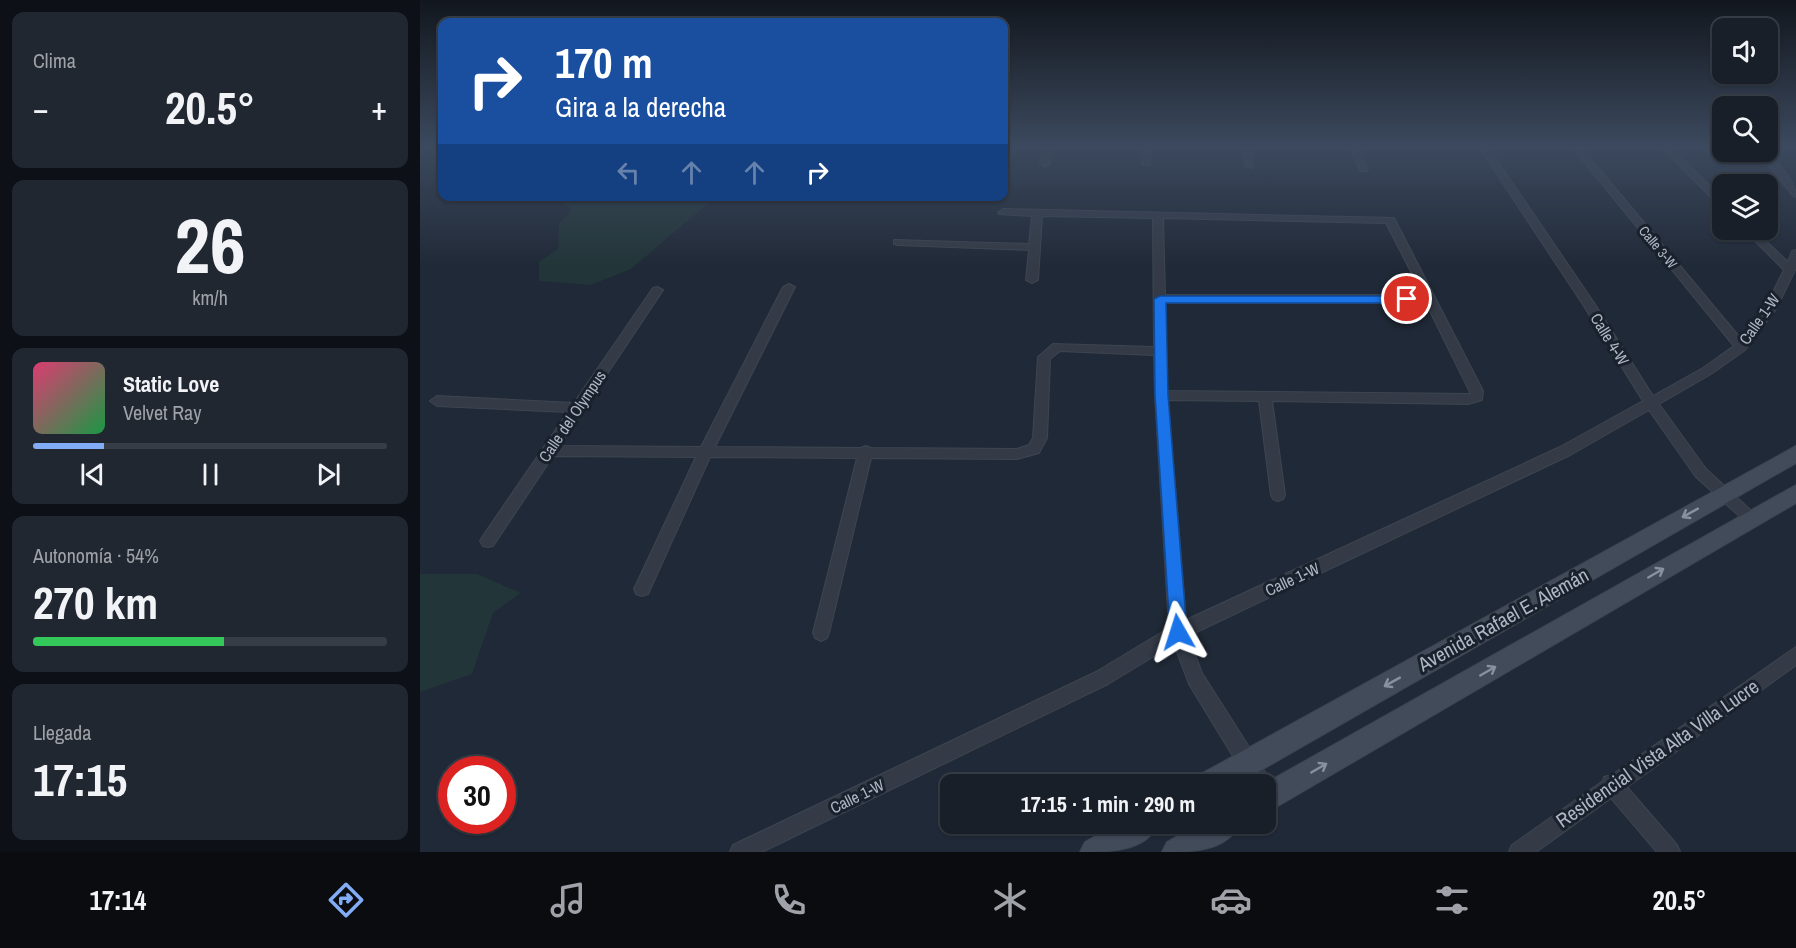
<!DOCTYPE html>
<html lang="es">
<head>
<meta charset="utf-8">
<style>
	:root { --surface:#181f29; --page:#212731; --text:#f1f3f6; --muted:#9fa2a8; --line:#363d46; --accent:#82acf5 }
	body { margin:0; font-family:"Archivo Narrow",sans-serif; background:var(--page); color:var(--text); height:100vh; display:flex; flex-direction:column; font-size:22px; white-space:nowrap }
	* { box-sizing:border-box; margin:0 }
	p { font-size:20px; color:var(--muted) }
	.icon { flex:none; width:33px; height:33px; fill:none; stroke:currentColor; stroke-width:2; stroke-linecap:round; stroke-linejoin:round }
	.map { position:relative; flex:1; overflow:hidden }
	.details { display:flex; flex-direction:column; gap:12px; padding:12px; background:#0d1117; width:420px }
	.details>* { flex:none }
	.guide { position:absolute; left:18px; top:18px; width:570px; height:183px; border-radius:12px; box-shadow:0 2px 4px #0004,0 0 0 2px var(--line); background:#1a4fa0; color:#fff; overflow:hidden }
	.fabs { position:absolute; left:1292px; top:18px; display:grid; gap:12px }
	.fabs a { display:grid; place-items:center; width:66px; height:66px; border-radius:12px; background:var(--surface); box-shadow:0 2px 4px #0004,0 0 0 2px var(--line); font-size:30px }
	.speed { position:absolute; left:18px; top:756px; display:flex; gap:12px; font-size:30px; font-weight:700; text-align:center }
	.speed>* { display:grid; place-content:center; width:78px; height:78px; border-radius:50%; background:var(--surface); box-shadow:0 2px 4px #0004,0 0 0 2px var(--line); line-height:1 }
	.speed .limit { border:9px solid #d22; background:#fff; color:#111 }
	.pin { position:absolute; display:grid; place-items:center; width:51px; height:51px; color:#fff; margin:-26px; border:3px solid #fff; border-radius:50%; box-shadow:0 2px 6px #0007 }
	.me { position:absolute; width:66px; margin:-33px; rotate:354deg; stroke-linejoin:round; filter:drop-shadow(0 0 4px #0008) }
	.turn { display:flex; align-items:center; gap:21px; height:126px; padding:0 18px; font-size:27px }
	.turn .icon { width:78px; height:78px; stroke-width:2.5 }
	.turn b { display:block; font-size:42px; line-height:51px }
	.lanes { display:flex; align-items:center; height:57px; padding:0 18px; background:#0003; justify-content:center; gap:30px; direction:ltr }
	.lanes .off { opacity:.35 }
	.big { font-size:45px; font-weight:700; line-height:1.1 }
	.details .card { flex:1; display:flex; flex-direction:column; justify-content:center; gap:9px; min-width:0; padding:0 21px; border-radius:12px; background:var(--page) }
	.details .dial { align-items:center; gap:0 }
	.dial b { font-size:78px; line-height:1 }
	.song { display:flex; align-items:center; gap:18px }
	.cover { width:72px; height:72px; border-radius:9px; background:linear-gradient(135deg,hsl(340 70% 55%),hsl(140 70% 35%)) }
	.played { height:6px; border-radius:3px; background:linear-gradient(90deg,var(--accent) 20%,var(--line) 20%) }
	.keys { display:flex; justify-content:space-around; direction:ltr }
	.heat { display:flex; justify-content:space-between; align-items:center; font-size:33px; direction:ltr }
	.charge { height:9px; border-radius:4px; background:linear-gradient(90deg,#34c759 54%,var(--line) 0) }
	.trip { position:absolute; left:520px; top:774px; width:336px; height:60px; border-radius:12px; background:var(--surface); box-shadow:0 2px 4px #0004,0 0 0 2px var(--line); font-weight:700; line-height:60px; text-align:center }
	.menu { display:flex; height:96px; justify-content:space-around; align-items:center; background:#0a0c10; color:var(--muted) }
	.menu .icon { width:42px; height:42px }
	.menu .selected { color:var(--accent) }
	.menu b { font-size:27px; color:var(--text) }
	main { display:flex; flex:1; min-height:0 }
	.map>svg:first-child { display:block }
	.green { fill:#223538 }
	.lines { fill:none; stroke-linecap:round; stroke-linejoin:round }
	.street-casing { stroke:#3d4551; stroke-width:2 }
	.secondary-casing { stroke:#3d4551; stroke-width:2 }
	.street { fill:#343b47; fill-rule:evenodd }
	.secondary { fill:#424b5a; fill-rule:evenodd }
	.oneway { stroke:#88919f }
	.route { fill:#1a73e8; stroke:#114b97; stroke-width:1.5 }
	.labels { text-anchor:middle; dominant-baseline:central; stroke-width:6; stroke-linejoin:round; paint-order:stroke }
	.far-street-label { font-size:14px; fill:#aeb6c4; stroke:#19212c }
	.street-label { font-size:16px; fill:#aeb6c4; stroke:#19212c }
	.near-street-label { font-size:20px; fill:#aeb6c4; stroke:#19212c }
</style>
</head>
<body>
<main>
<section class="details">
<div class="card"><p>Clima</p>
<div class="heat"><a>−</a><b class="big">20.5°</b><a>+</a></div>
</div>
<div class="card dial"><b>26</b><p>km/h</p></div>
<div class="card">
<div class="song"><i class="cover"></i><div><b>Static Love</b><p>Velvet Ray</p></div></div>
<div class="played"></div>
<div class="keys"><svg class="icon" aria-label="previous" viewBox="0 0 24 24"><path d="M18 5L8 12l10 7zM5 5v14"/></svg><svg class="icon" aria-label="pause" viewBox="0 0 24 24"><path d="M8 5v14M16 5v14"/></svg><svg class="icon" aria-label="next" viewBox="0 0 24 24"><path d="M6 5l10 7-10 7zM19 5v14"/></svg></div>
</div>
<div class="card"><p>Autonomía · 54%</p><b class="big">270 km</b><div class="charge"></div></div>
<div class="card"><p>Llegada</p><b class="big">17:15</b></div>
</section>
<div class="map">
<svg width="1376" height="852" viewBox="0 0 1376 852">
	<rect width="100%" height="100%" fill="#202937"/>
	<g class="green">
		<polygon points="99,197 295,196 295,197 211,269 171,285 119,281 119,262 138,249 139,224 152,209 135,198"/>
		<polygon points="0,574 57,574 101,593 73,613 52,674 0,692"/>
	</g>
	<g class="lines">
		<g class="street-casing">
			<g id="street">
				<polygon points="623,147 632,147 630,164 625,167 620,164"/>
				<polygon points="723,147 731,147 730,166 722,164"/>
				<polygon points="823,147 832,147 833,168 825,166"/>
				<polygon points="930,147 939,147 948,169 946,171 940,171"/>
				<path d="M1059 147H1068L1174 303 1233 396 1283 368 1314 346 1152 147H1161L1321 339 1345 308 1364 270 1324 230H1334L1368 262 1372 251 1376 250V268L1356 309 1325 350 1291 374 1239 404 1286 469 1339 518 1336 522 1331 524 1326 522 1276 477 1229 410 1150 455 768 636 782 673 848 777 851 784 846 792V784H830L769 684 754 644 688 684 342 852H310L313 845 676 672 749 628 735 395 734 355 640 351 630 359 627 438 619 453 597 459 451 458 409 633 407 638 401 641 395 638 393 633 437 458 290 457 228 594 222 596 216 594 214 589 276 457 133 456 73 546 68 547 63 546 60 541 63 536 148 412 17 406 10 401 17 396 154 403 233 288 237 287 243 290 139 446 281 447 363 287 369 284 375 287 295 447 441 448 446 446 451 448 597 449 609 445 613 438 618 357 633 344 734 347 733 218 622 216 618 280 612 283 606 280 609 250 478 245 474 244V240L609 244 612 216 579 214 578 212 583 209 974 218 1063 391 1062 400 1048 404 852 401 865 495 863 499 858 501 853 499 851 495 839 401 748 400 766 620 1140 447 1223 401 1162 303ZM743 218 966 223 1003 295H745ZM745 303H1006L1051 394 747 391Z"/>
				<polygon points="1241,147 1250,147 1302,198 1302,206 1299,205"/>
				<path d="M1335 152H1344C1357 162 1376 180 1376 197L1373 196 1346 162Z"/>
				<polygon points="1376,647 1376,665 1207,787 1257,845 1260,852 1237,852 1191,798 1116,852 1089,852 1092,845 1183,781 1184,777 1192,775"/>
			</g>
		</g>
		<g class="secondary-casing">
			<g id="secondary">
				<polygon points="1376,446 1376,463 817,784 777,784 781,774"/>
				<polygon points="1376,485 1376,503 846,813 846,784 844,784"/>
				<path d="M696 824H738C726 852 688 852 660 852L665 842Z"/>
				<path d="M778 824H819C807 852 770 852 742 852L747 842Z"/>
			</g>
		</g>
		<use href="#street" class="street"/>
		<use href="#secondary" class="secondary"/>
	</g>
	<defs><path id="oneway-shaft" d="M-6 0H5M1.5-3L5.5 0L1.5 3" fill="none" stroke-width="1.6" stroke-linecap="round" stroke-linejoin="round" transform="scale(1.5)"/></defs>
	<g class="oneway">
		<use href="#oneway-shaft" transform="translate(1270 513) rotate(151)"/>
		<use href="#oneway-shaft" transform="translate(1236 573) rotate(-30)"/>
		<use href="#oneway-shaft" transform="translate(1068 671) rotate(-30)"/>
		<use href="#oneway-shaft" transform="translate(972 682) rotate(151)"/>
		<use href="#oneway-shaft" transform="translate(899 768) rotate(-30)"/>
	</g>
	<linearGradient id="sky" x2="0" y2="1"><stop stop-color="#12171e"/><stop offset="0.55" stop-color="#3c495e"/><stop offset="1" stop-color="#3c495e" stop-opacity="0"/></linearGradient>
	<rect width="1376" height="267" fill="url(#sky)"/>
	<polygon class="route" points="740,296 987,296 992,299 987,303 746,303 748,395 767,632 764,637 758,639 752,637 750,632 735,395 734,299"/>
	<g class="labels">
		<g class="far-street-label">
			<text transform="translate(1238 247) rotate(50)">Calle 3-W</text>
		</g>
		<g class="street-label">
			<text transform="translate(1339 319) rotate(-55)">Calle 1-W</text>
			<text transform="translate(1190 339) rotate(58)">Calle 4-W</text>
			<text transform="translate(152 416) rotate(-56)">Calle del Olympus</text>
			<text transform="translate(872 579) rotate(-25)">Calle 1-W</text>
			<text transform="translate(437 796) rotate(-26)">Calle 1-W</text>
		</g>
		<g class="near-street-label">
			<text transform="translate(1083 619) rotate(-29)">Avenida Rafael E. Alemán</text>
			<text transform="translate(1237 753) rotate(-35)">Residencial Vista Alta Villa Lucre</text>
		</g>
	</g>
</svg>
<div class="fabs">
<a><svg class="icon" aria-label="sound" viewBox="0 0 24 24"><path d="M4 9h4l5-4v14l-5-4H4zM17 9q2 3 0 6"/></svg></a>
<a><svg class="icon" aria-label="search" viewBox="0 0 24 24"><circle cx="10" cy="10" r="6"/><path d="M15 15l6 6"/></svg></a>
<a><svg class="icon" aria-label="layers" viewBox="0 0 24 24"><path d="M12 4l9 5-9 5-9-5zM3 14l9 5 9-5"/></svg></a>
</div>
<div class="speed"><div class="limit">30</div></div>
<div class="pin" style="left:987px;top:299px;background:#d93025"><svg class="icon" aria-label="arrive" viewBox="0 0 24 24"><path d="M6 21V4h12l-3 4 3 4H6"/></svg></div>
<svg class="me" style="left:758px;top:632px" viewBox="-20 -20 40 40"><path d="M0-17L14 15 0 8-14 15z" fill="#1a73e8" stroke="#fff" stroke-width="4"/></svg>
<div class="trip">17:15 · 1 min · 290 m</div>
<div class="guide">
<div class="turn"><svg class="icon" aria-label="right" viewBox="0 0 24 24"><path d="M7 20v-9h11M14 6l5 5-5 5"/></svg><div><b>170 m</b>Gira a la derecha</div></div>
<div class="lanes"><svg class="icon off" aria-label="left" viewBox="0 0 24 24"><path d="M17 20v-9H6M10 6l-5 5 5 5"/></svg><svg class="icon off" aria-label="ahead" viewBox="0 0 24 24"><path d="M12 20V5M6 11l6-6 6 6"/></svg><svg class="icon off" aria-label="ahead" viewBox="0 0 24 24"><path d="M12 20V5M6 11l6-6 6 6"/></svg><svg class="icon" aria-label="right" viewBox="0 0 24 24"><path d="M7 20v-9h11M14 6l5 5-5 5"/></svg></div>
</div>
</div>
</main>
<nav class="menu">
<b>17:14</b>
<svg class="icon selected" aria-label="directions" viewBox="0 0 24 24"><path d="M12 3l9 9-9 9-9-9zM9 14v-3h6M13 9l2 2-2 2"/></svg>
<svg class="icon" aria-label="music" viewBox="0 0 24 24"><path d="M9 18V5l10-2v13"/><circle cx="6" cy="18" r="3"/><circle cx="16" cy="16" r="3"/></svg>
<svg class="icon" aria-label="phone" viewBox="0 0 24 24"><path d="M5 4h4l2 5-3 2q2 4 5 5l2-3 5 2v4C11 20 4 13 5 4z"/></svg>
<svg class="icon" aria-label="climate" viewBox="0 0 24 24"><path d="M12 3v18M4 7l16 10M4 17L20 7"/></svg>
<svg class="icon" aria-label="car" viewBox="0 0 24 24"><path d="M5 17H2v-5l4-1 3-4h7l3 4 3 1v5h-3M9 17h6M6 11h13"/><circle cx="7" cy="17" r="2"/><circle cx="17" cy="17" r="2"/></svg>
<svg class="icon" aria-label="filters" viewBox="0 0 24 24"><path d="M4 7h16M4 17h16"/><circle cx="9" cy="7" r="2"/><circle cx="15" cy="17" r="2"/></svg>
<b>20.5°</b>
</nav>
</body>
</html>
